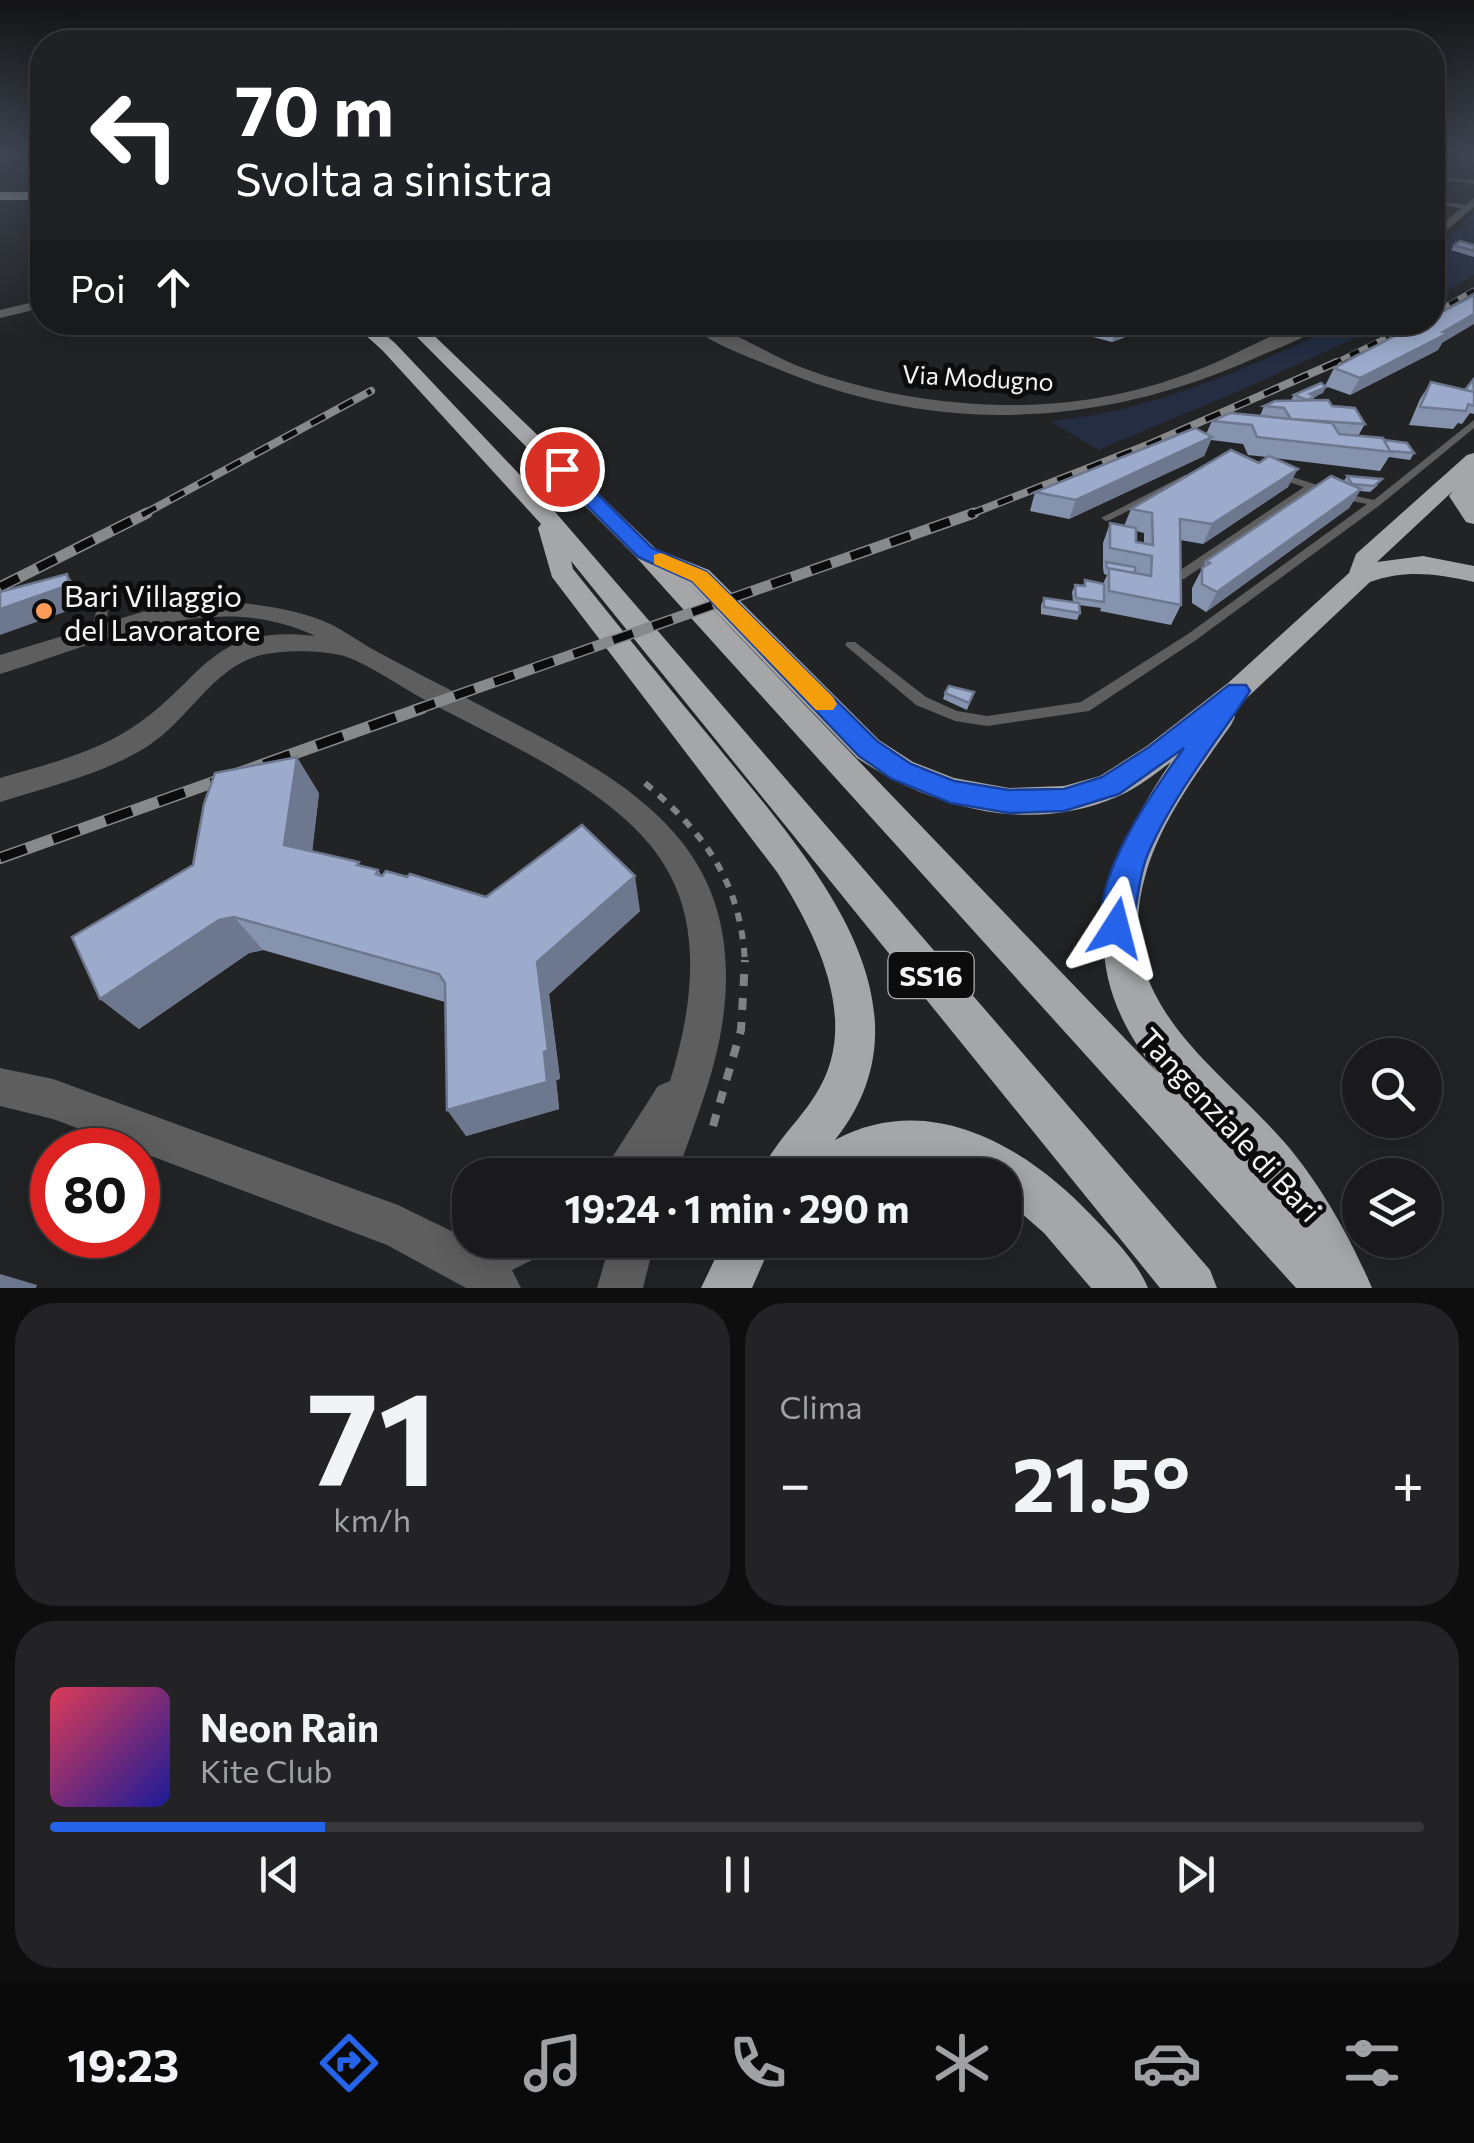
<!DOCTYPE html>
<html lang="it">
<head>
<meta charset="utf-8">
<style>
	:root { --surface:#1a1a1c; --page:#232325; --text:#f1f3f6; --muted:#9fa1a3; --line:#38383b; --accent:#2563eb }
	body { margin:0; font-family:Commissioner,sans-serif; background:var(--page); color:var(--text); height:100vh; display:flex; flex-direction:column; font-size:38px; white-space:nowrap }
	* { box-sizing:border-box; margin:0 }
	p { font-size:32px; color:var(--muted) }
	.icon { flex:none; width:55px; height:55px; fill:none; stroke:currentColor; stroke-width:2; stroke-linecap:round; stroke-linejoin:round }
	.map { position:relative; height:1288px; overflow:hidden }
	.sheet { display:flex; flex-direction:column; gap:15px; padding:15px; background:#0e0e0f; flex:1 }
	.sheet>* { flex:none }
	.top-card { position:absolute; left:30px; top:30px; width:1415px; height:305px; border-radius:40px; box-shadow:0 5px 25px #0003,0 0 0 2px var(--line); background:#202124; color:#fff; overflow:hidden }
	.buttons { position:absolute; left:1342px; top:1038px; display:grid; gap:20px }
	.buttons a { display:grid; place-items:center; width:100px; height:100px; border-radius:50%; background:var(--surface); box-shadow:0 5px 25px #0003,0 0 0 2px var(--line); font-size:50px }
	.speed { position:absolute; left:30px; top:1128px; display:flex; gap:20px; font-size:50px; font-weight:700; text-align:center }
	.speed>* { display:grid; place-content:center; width:130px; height:130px; border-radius:50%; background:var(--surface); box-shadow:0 5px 25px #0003,0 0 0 2px var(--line); line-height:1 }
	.speed .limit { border:15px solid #d22; background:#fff; color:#111 }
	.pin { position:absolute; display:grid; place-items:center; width:85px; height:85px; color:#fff; margin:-42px; border:5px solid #fff; border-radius:50%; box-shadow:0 2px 10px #0007 }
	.me { position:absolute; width:110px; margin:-55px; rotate:9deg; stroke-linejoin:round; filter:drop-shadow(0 0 8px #0008) }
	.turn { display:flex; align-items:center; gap:35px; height:210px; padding:0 40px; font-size:45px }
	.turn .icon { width:130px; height:130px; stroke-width:2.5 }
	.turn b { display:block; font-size:70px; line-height:85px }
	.then { display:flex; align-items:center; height:95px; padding:0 40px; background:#0003; gap:20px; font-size:38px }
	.big { font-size:75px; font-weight:700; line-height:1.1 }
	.sheet .card { flex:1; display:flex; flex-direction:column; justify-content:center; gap:15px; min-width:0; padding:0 35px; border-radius:40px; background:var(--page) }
	.sheet .dial { align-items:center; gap:0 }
	.dial b { font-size:130px; line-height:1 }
	.song { display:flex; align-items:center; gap:30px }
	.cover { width:120px; height:120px; border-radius:15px; background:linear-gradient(135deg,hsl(350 70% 55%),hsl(240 70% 35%)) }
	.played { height:10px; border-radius:5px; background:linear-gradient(90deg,var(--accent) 20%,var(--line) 20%) }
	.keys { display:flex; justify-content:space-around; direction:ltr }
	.heat { display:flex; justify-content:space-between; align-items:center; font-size:55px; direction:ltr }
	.sheet .tiles { flex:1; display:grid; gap:15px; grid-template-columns:1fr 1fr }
	.card:last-child { grid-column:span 2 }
	.trip { position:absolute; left:452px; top:1158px; width:570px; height:100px; border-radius:40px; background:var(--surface); box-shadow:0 5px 25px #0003,0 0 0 2px var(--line); font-weight:700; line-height:100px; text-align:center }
	.dock { display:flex; height:160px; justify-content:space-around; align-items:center; background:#0a0a0b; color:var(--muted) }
	.dock .icon { width:70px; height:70px }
	.dock .current { color:var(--accent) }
	.dock b { font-size:45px; color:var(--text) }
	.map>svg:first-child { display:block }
	.green { fill:#242d42 }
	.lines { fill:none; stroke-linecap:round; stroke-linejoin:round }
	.path-far1 { stroke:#818183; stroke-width:6; stroke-dasharray:9 9; stroke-linecap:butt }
	.path { stroke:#818183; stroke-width:8; stroke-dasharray:12 12; stroke-linecap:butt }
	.service { fill:#5e5e5f; fill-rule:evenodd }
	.minor { fill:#5e5e5f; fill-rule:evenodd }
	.trunk { fill:#a4a6a8; fill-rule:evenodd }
	.motorway { fill:#b0b1b4; fill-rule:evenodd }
	.rail-far3-casing { stroke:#88898b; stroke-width:5 }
	.rail-far2-casing { stroke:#88898b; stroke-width:8 }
	.rail-far1-casing { stroke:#88898b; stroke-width:11 }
	.rail-casing { stroke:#88898b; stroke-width:12 }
	.rail-far3 { stroke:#0c0c0d; stroke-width:4; stroke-dasharray:10; stroke-linecap:butt }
	.rail-far2 { stroke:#0c0c0d; stroke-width:5; stroke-dasharray:16; stroke-linecap:butt }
	.rail-far1 { stroke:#0c0c0d; stroke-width:8; stroke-dasharray:21; stroke-linecap:butt }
	.rail { stroke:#0c0c0d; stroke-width:9; stroke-dasharray:28; stroke-linecap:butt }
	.wall { fill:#8693af; fill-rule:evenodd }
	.shaded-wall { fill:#6d788f }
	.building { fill:#9cabcc; stroke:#6d788f; stroke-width:2.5 }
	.route { fill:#2563eb; stroke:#184099; stroke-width:2.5 }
	.slow { fill:#f59e0b }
	.poi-dot { fill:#fd9c56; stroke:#0c0c0d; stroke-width:4 }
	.labels { text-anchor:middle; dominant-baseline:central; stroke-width:10; stroke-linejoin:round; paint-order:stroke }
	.far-street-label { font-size:25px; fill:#f4f4f6; stroke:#0c0c0d }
	.shield { fill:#0c0c0d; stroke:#aeaeb0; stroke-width:2.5 }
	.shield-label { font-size:28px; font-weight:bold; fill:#f4f4f6 }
	.poi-label { font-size:30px; fill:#f4f4f6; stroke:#0c0c0d; text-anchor:start }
	.street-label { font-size:30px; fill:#f4f4f6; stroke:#0c0c0d }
</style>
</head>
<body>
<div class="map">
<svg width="1474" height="1288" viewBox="0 0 1474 1288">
	<rect width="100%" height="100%" fill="#222325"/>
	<g class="green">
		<polygon points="1474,211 1474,275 1433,299 1433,256"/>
		<path d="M1347 322 1388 323 1244 389 1098 450 1050 421C1156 411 1251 366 1347 322Z"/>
	</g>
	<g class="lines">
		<path class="path-far1" d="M645 783C705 834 741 882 745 963"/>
		<polyline class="path" points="713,1126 741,1030 745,960"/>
		<g class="service">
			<polygon points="1432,176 1474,180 1474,184 1432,179"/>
			<polygon points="1432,200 1467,205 1470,207 1467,209 1432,204"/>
			<polygon points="1474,420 1474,428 1380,505 1196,640 1089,711 987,726 955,721 916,705 845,645 847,642 855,642 926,697 957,711 987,716 1081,702 1188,634 1367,504 1336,498 1313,490 1184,579 1176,579 1174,576 1176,573 1304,487 1274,477 1274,473 1280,473 1342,493 1374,500"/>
			<polygon points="1185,475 1188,476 1188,480 1110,520 1106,521 1101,518"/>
			<polygon points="104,597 110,601 104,632 98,636 92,632 98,601"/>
		</g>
		<g class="minor">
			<polygon points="1474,198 1474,207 1432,243 1432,232"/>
			<polygon points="42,300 42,308 0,318 0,310"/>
			<path d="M685 322C723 322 762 352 798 366 868 393 946 406 1022 405 1083 404 1143 392 1200 369 1241 354 1285 322 1328 322 1308 338 1277 348 1253 359 1096 429 932 435 773 367 744 355 709 343 685 322Z"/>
			<path d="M232 602C262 605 292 609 321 620 340 627 356 640 374 650 405 667 437 683 468 699 618 777 757 836 720 1037 711 1084 692 1129 677 1175H601L658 1086 670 1081C690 1017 703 937 670 875 629 794 504 743 427 701 402 688 374 667 347 657 329 651 294 650 273 653 216 659 193 717 148 746 104 774 50 786 0 802V778C44 765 91 754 130 729 203 683 207 623 315 636 212 586 99 645 0 674V655L152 609Z"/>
			<polygon points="0,1068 53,1079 398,1205 474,1242 549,1240 542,1255 512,1270 521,1288 466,1288 387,1245 53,1119 0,1106"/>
			<polygon points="611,1240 655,1240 643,1288 597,1288"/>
		</g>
		<g class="trunk">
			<path d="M351 322H370L395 343 556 513 1210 1270 1217 1288H1160L571 561 573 569C621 629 669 688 718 747 803 852 945 1002 835 1140 929 1089 1026 1146 1092 1216 1113 1238 1136 1260 1148 1288H1091L1044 1233 1005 1199V1175H968L949 1167 907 1163 861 1175H760C774 1142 798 1123 816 1094 862 1022 816 934 777 872L552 577 538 528 541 524 383 351Z"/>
			<path d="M402 322H420L656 549 709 570 879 740 913 762 954 778 1009 788 1064 786 1100 776 1147 746 1228 683 1349 573 1356 554 1467 455 1474 453V524L1466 522 1449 496 1453 491 1377 562 1423 556 1474 566V582C1436 574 1407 569 1370 582L1232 712 1235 717 1231 725C1198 772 1160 821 1145 877 1110 1003 1216 1063 1286 1144 1321 1185 1351 1239 1372 1288H1296L636 557ZM684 579 857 758C934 809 1030 835 1119 796 1137 788 1155 774 1171 762 1100 866 1069 967 1158 1073Z"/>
			<polygon points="724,1240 773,1240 752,1288 701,1288"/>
		</g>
		<rect class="motorway" x="0" y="192" width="42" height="8"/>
		<g class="rail-far3-casing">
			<g id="rail-far3">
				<polyline points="1432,314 1474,290"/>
				<polyline points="464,332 478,322"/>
				<polyline points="1332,364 1417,322"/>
			</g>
		</g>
		<g class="rail-far2-casing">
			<g id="rail-far2">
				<polyline points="142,515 371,391"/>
				<polyline points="968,515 1150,444 1337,362"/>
			</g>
		</g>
		<g class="rail-far1-casing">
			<g id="rail-far1">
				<polyline points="0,587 147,513"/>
				<polyline points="415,710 974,513"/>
			</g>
		</g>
		<g class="rail-casing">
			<polyline id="rail" points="0,858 422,708"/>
		</g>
		<use href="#rail-far3" class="rail-far3"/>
		<use href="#rail-far2" class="rail-far2"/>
		<use href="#rail-far1" class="rail-far1"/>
		<use href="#rail" class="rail"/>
	</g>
	<g class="wall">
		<polygon points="1454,245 1474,245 1474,257 1451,250"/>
		<polygon points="1165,322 1112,342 1085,335 1086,330"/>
		<polygon points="1442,343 1438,350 1350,395 1325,386 1334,368"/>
		<polygon points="1474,381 1474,414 1470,413 1462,424 1458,423 1453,429 1409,425 1420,399 1431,382 1465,390"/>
		<path d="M1323 393 1315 396 1313 400 1332 406 1365 424 1358 436 1384 440 1414 453 1410 460 1389 457 1380 471 1274 458 1288 487 1203 544 1180 540 1181 605 1171 625 1100 611 1101 608 1079 605 1080 613 1077 620 1041 614V605L1044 598 1073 602 1072 592 1075 585 1083 586 1085 580 1103 584 1107 575 1104 574 1103 568V543L1110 523 1124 526 1131 509 1259 463 1267 457 1248 455 1243 444 1211 440 1204 456 1069 519 1030 511 1035 492 1206 434 1212 421 1260 416 1264 406 1291 400 1294 395ZM1136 531 1144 533V544L1136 542Z"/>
		<polygon points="1347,476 1378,485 1370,492 1360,491 1349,508 1206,612 1192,603 1192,588 1206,561 1343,482"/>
		<polygon points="974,692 967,710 943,699 945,693"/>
		<polygon points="319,793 312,851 378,870 382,876 486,897 640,911 549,994 560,1079 556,1080 559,1109 466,1136 445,1002 263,950 249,953 139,1029 100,999"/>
	</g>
	<g class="shaded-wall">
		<polygon points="1474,314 1474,324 1442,343 1438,350 1350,395 1360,378"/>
		<polygon points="1152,322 1165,322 1112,342 1114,336"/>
		<polygon points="1326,387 1323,393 1307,400 1310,394"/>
		<polygon points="1212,437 1204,456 1069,519 1076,500"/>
		<polygon points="1298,469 1288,487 1203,544 1212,524"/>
		<polygon points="1361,489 1349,508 1206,612 1217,592"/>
		<polygon points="67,574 81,594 84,605 0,635 0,609"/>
		<polygon points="297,757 319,793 309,880 284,845"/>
		<polygon points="635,876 640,911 549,994 560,1079 556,1080 559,1109 466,1136 447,1110 537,962"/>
		<polygon points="234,917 263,950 249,953 139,1029 100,999 219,920"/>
		<polygon points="0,1274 37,1285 36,1288 0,1288"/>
	</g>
	<g class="building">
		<polygon points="1432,203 1440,204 1440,212 1432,211"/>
		<polygon points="1460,241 1474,245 1474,251 1454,245"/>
		<polygon points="1474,295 1474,314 1443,332 1448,333 1360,378 1334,368 1421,322 1432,322 1432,317"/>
		<polygon points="1152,322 1114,336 1086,330 1132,322"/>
		<polygon points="1473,380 1474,392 1465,390"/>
		<polygon points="1431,382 1474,392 1474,406 1468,404 1466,411 1420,407"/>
		<polygon points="1321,383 1326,387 1310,394 1315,396 1307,400 1294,395"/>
		<polygon points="1328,400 1332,406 1355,408 1365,424 1291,419 1284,408 1264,406 1275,401"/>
		<polygon points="1230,413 1332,423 1339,434 1383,438 1392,452 1257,437 1252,425 1212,421"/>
		<polygon points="1195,428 1212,437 1076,500 1035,492"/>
		<polygon points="1384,440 1407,443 1414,453 1390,451"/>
		<polygon points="1231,450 1259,463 1269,456 1298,469 1212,524 1180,519 1181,605 1109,591 1109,568 1151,576 1152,556 1110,548 1110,523 1136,528 1136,542 1153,545 1152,513 1131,509"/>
		<polygon points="1331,476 1361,489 1217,592 1202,584 1202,568 1210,563 1206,561"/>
		<polygon points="1347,476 1382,479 1374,486 1352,484"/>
		<polygon points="1106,562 1135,567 1135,573 1107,568"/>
		<polygon points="67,574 69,585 0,609 0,592"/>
		<polygon points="1085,580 1104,584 1104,602 1076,598 1075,585 1085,586"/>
		<polygon points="1044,598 1079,603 1080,613 1044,607"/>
		<polygon points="949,686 974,692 969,703 945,693"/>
		<polygon points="297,757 284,845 359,862 357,865 378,870 376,874 382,876 386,871 407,877 410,874 486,897 582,825 635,876 537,962 548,1050 544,1052 547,1082 447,1110 445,983 439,974 234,917 219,920 100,999 72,937 193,865 204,804 215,773"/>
	</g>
	<linearGradient id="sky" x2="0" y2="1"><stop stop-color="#131314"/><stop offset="0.46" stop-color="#3e4551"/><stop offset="1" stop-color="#3e4551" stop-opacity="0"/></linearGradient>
	<rect width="1474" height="336" fill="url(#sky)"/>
	<path class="route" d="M562 464 568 465 652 548 707 572 877 741 911 764 954 781 1009 790 1064 789 1102 777 1149 747 1229 685H1246L1250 691 1246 697C1213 746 1174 795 1150 849 1136 879 1139 912 1127 939L1116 943 1106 939C1083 888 1155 788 1184 748L1119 794 1064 811 1009 813 951 803 892 779 859 756 692 581 638 557 555 473 553 469Z"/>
	<polygon class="slow" points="661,553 707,572 833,697 837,704 833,710 816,710 692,581 654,564 654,555"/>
	<circle class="poi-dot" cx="44" cy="611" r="10"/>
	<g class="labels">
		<g class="far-street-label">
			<text transform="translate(978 377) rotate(3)">Via Modugno</text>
		</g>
		<rect class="shield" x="888.5" y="952" width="85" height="46" rx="8"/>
		<g class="shield-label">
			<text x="931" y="975">SS16</text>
		</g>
		<g class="poi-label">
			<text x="64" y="594">Bari Villaggio<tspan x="64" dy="34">del Lavoratore</tspan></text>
		</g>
		<g class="street-label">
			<text transform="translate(1231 1124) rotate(47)">Tangenziale di Bari</text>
		</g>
	</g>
</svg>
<div class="buttons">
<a><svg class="icon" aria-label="search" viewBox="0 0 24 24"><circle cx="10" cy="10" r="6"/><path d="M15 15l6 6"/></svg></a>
<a><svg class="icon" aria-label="layers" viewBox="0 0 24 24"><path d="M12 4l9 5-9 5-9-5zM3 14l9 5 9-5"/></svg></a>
</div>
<div class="speed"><div class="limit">80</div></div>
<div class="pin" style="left:562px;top:469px;background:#d93025"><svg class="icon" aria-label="arrive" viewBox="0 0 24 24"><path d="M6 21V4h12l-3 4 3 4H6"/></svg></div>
<svg class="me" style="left:1116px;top:928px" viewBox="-20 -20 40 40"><path d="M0-17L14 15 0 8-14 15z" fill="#2563eb" stroke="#fff" stroke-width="4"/></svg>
<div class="trip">19:24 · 1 min · 290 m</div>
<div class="top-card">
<div class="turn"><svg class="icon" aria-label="left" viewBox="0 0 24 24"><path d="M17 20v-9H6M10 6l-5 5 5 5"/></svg><div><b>70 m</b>Svolta a sinistra</div></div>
<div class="then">Poi<svg class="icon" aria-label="ahead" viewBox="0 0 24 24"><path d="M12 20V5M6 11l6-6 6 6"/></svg></div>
</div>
</div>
<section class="sheet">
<div class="tiles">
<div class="card dial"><b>71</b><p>km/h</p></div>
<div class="card"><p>Clima</p>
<div class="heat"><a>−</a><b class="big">21.5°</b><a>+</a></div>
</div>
<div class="card">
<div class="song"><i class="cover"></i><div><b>Neon Rain</b><p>Kite Club</p></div></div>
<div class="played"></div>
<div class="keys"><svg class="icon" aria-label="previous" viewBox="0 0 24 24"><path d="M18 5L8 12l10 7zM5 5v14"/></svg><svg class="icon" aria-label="pause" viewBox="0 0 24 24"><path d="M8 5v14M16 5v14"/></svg><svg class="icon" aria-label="next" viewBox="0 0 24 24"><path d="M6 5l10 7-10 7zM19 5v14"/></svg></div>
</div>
</div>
</section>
<nav class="dock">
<b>19:23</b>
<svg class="icon current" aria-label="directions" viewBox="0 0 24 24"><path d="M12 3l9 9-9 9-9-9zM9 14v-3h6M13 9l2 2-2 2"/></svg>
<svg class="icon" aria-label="music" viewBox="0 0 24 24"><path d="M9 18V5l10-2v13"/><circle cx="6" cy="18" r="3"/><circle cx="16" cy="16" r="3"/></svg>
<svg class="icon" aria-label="phone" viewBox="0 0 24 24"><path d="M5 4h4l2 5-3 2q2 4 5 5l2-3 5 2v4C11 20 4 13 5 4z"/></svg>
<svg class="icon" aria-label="climate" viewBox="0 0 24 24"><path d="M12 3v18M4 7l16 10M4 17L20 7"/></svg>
<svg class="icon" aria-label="car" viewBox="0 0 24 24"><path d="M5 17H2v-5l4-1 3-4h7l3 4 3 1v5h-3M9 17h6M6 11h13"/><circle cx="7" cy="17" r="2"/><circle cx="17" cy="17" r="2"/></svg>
<svg class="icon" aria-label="filters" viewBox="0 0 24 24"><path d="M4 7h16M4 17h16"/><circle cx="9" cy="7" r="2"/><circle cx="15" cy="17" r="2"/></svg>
</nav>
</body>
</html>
